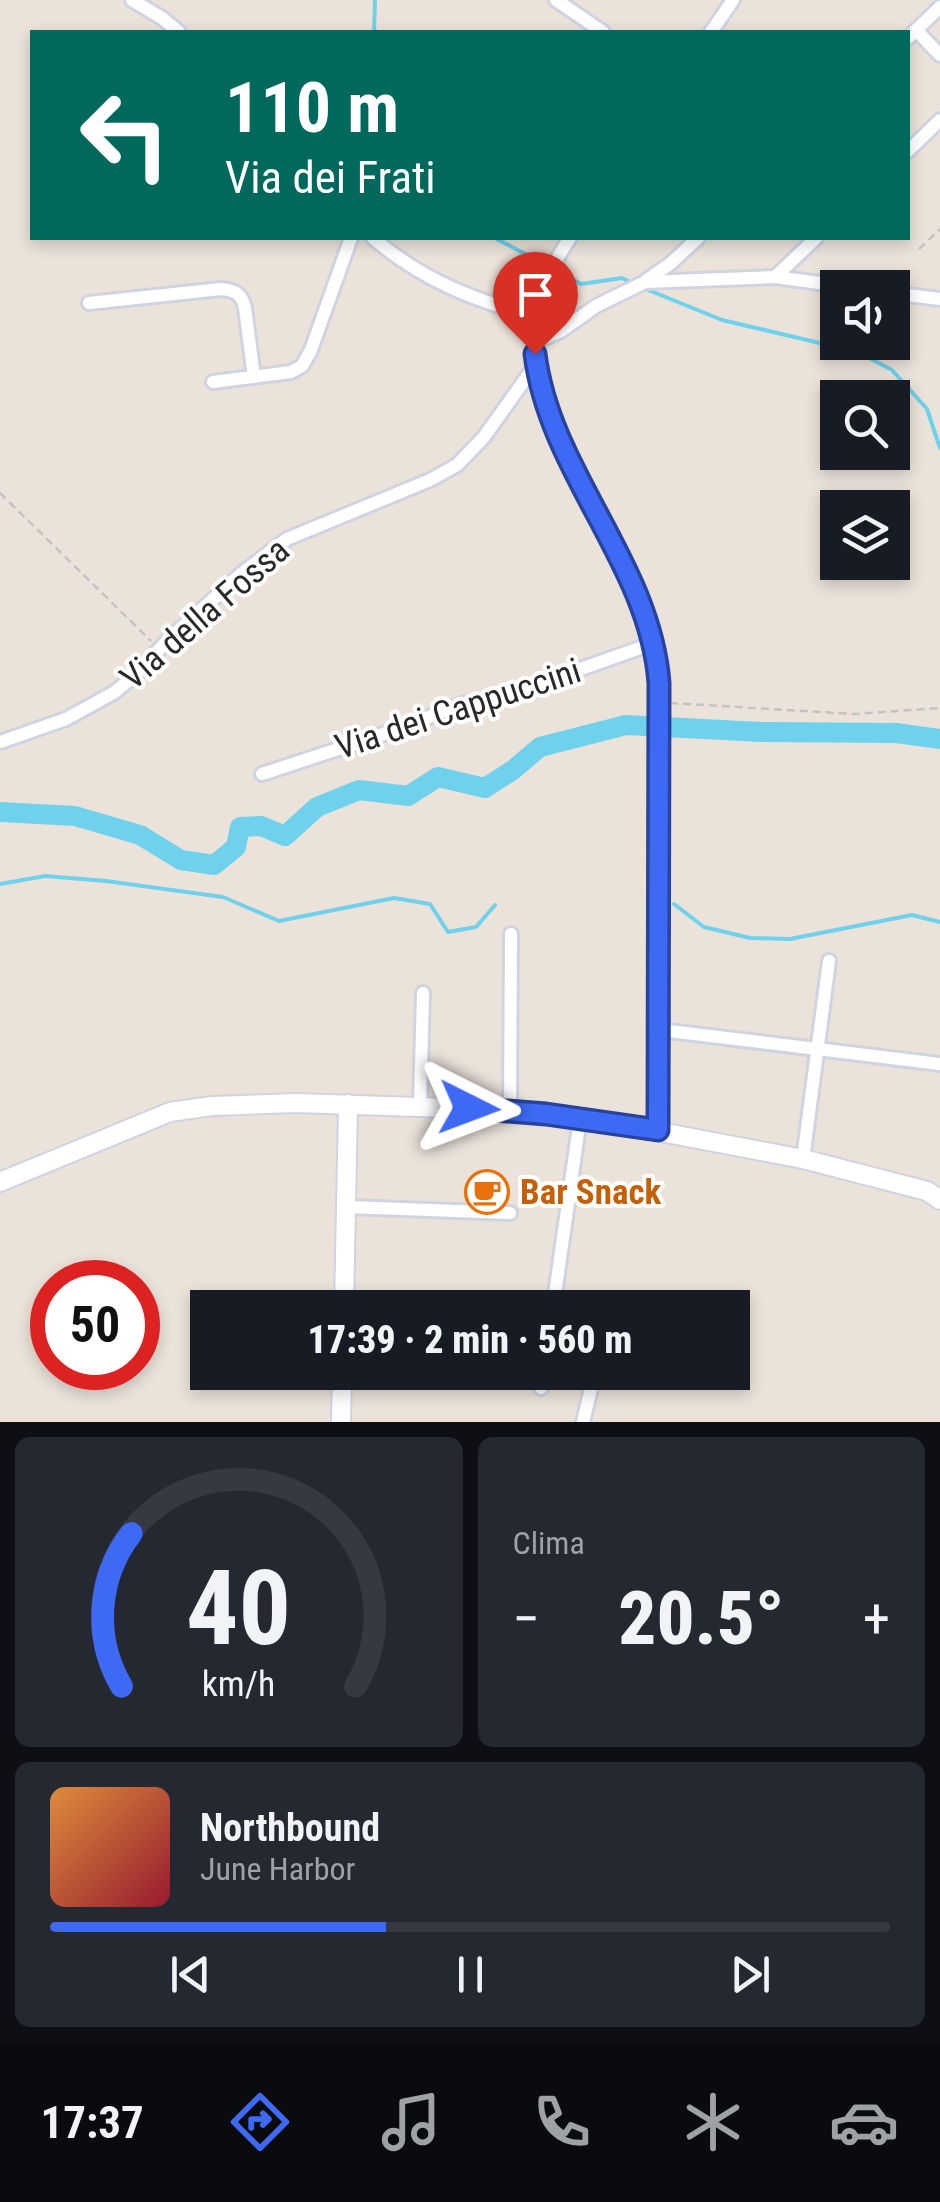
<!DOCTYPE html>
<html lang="it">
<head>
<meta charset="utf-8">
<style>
	:root { --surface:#171b24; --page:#242831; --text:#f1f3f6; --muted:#9ea1a6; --line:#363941; --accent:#3d69f5 }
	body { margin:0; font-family:"Roboto Condensed",sans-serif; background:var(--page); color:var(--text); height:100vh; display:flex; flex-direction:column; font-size:38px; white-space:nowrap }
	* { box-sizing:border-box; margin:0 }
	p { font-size:32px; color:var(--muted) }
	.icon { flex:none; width:55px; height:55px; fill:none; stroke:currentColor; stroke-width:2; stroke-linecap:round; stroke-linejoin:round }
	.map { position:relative; height:1422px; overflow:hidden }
	.sheet { display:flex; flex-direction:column; gap:15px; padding:15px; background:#0d0f14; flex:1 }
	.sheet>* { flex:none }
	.guide { position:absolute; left:30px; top:30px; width:880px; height:210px; border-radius:0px; box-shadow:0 5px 15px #0003; background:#00695c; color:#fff; overflow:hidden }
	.tools { position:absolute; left:820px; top:270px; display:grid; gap:20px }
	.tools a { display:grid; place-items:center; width:90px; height:90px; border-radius:0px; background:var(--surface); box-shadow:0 5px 15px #0003; font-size:50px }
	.speed { position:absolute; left:30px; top:1260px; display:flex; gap:20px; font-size:50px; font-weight:700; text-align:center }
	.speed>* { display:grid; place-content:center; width:130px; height:130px; border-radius:50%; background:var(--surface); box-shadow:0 5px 15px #0003; line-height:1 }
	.speed .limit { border:15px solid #d22; background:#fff; color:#111 }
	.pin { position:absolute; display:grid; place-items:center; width:85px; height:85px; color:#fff; margin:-102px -42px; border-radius:50% 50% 50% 0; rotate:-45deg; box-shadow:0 0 10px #0007 }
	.pin .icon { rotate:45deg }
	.me { position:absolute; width:110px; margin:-55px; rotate:93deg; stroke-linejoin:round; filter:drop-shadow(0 0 8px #0008) }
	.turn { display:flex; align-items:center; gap:35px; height:210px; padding:0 30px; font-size:45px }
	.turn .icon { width:130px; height:130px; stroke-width:2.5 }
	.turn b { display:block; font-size:70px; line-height:85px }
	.big { font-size:75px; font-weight:800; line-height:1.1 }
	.sheet .card { flex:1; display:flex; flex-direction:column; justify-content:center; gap:15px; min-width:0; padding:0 35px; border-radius:15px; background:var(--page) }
	.sheet .dial { align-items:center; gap:0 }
	.dial svg { height:260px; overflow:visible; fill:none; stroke:var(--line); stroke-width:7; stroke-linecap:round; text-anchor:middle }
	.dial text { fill:var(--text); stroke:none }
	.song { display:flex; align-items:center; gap:30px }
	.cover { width:120px; height:120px; border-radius:15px; background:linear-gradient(135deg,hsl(30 70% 55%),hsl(350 70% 35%)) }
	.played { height:10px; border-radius:5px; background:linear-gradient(90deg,var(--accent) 40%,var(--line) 40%) }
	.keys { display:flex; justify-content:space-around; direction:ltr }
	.heat { display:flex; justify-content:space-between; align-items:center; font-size:55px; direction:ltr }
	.sheet .tiles { flex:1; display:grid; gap:15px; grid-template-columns:1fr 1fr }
	.card:last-child { grid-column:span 2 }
	.trip { position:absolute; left:190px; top:1290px; width:560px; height:100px; border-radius:0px; background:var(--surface); box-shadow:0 5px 15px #0003; font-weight:800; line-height:100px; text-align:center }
	.menu { display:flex; height:160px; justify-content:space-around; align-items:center; background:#090b0e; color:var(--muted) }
	.menu .icon { width:70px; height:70px }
	.menu .on { color:var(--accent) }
	.menu b { font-size:45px; color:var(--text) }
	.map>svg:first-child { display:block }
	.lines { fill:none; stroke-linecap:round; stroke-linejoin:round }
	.stream { stroke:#6fd1eb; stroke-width:4 }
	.river { stroke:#6fd1eb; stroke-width:20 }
	.street-casing { stroke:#d0d4e1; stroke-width:18 }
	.secondary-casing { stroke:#d0d4e1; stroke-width:22 }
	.path { stroke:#c3c3c3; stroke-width:2.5; stroke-dasharray:8 5; stroke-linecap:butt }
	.street { stroke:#fff; stroke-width:12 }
	.secondary { stroke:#fff; stroke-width:18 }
	.route-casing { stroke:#28449f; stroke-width:25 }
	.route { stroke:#3d69f5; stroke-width:18 }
	.labels { text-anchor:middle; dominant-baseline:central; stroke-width:8; stroke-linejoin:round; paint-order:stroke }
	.street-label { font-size:35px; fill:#292929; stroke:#fff }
	.food-label { font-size:35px; font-weight:bold; fill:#c56008; stroke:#fff; text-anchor:start }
</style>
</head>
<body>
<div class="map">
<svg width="940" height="1422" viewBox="0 0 940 1422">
	<rect width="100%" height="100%" fill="#ebe3da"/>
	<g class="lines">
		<g class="stream">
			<polyline points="374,32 375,0"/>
			<polyline points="495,238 548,266"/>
			<polyline points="557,271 581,284 622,278 632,283"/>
			<polyline points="641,287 722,320 858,352 892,370 927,409 940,448"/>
			<polyline points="0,884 45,876 106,881 223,897 279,921 394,898 430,904 448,932 476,927 495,905"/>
			<polyline points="674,904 704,927 750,938 790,939 912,915 940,922"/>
		</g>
		<polyline class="river" points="0,812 75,816 140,835 181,860 214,865 236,847 240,827 261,826 285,836 317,807 359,790 408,796 438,777 485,788 513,770 540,747 626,725 761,732 896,733 940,739"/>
		<g class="street-casing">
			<g id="street">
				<polyline points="132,0 162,18 179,32"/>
				<polyline points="556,0 603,32"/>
				<polyline points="916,30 940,55"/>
				<polyline points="711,32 733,0"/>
				<polyline points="908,38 940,7"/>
				<polyline points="908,151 940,120"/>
				<path d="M373 238C421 279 474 301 535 316"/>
				<path d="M570 238C558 257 544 277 538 299 511 409 611 517 646 615 655 640 658 665 659 691L657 1130"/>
				<polyline points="775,277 816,238"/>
				<polyline points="647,280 671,263 698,238"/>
				<polyline points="892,293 940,299"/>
				<path d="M89 303 221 289C235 290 242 294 245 308L254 377"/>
				<polyline points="534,343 561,331 596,306 645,282 775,277 857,288"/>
				<polyline points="213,382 291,372 302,366 311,350 351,238"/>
				<polyline points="0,742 66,719 115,692 137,673 168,640 241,574 287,539 430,480 457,465 484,437 536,364"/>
				<polyline points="262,774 402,728 459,705 524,689 654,643"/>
				<polyline points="669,1031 940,1064"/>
				<polyline points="420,1107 423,993"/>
				<polyline points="510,1110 511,934"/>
				<polyline points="803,1159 829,961"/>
				<polyline points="347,1207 510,1213"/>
				<polyline points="553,1308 580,1119"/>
				<polyline points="541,1388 543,1372"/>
				<polyline points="583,1422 595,1372"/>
			</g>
		</g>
		<g class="secondary-casing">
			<g id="secondary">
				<polyline points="0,1182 170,1112 212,1106 295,1103 510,1110 619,1124 803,1159 927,1191 940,1200"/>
				<polyline points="344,1308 348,1104"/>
				<polyline points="341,1422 342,1372"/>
			</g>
		</g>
		<g class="path">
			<polyline points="919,249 940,229"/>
			<polyline points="0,493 151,641"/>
			<polyline points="670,703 855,714 940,708"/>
		</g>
		<use href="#street" class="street"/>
		<use href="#secondary" class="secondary"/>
	</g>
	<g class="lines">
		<g class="route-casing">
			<path id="route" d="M469 1108 546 1114 658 1130 659 683C650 563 550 473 535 354"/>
		</g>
		<use href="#route" class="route"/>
	</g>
	<defs>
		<g id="cafe-ring" transform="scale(2.25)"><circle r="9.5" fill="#fff" stroke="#e8710a" stroke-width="1.5"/><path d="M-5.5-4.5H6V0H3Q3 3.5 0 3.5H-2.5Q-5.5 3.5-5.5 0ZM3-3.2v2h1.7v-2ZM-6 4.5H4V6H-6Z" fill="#e8710a"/></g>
	</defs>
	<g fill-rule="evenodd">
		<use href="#cafe-ring" x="487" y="1192"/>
	</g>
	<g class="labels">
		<g class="street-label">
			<text transform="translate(205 614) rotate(-41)">Via della Fossa</text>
			<text transform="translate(458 709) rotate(-18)">Via dei Cappuccini</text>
		</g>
		<g class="food-label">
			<text x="520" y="1192">Bar Snack</text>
		</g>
	</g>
</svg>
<div class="tools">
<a><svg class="icon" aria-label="sound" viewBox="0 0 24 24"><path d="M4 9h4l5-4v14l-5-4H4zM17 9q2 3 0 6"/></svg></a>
<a><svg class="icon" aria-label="search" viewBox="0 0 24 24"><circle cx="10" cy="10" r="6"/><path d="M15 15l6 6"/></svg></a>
<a><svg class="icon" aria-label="layers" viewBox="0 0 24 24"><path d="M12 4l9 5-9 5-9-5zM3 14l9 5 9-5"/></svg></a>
</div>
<div class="speed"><div class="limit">50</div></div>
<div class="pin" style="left:535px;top:354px;background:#d93025"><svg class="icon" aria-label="arrive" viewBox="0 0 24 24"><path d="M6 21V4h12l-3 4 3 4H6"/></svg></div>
<svg class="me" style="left:469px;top:1108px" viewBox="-20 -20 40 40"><path d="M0-17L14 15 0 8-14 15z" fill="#3d69f5" stroke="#fff" stroke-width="4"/></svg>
<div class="trip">17:39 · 2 min · 560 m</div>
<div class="guide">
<div class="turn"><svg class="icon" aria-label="left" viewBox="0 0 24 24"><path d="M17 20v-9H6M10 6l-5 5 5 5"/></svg><div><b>110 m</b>Via dei Frati</div></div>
</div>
</div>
<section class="sheet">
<div class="tiles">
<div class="card dial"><svg viewBox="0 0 100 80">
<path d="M14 69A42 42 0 1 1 86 69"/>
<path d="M14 69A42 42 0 0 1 17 22" stroke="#3d69f5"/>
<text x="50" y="56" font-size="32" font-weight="700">40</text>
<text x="50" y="72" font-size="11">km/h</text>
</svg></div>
<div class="card"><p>Clima</p>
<div class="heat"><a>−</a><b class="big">20.5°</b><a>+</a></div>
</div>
<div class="card">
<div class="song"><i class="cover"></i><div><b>Northbound</b><p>June Harbor</p></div></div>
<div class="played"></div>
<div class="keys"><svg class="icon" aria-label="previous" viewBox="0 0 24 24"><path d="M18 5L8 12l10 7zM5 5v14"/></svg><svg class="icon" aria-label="pause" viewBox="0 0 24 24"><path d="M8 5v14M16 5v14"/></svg><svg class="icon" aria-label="next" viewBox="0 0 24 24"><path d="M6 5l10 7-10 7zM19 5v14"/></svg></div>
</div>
</div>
</section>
<nav class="menu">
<b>17:37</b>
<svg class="icon on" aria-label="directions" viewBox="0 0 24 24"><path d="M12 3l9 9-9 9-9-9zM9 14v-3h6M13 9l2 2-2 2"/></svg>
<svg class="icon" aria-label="music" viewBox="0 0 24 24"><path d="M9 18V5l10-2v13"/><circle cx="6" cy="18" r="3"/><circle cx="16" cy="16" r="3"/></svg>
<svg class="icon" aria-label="phone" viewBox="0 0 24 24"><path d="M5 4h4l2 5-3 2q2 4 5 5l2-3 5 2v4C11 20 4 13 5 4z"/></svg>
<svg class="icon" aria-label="climate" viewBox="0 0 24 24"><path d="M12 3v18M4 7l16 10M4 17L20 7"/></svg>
<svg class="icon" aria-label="car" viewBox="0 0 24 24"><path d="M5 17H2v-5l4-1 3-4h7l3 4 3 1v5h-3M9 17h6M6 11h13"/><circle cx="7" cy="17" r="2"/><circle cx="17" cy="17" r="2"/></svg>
</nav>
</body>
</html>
